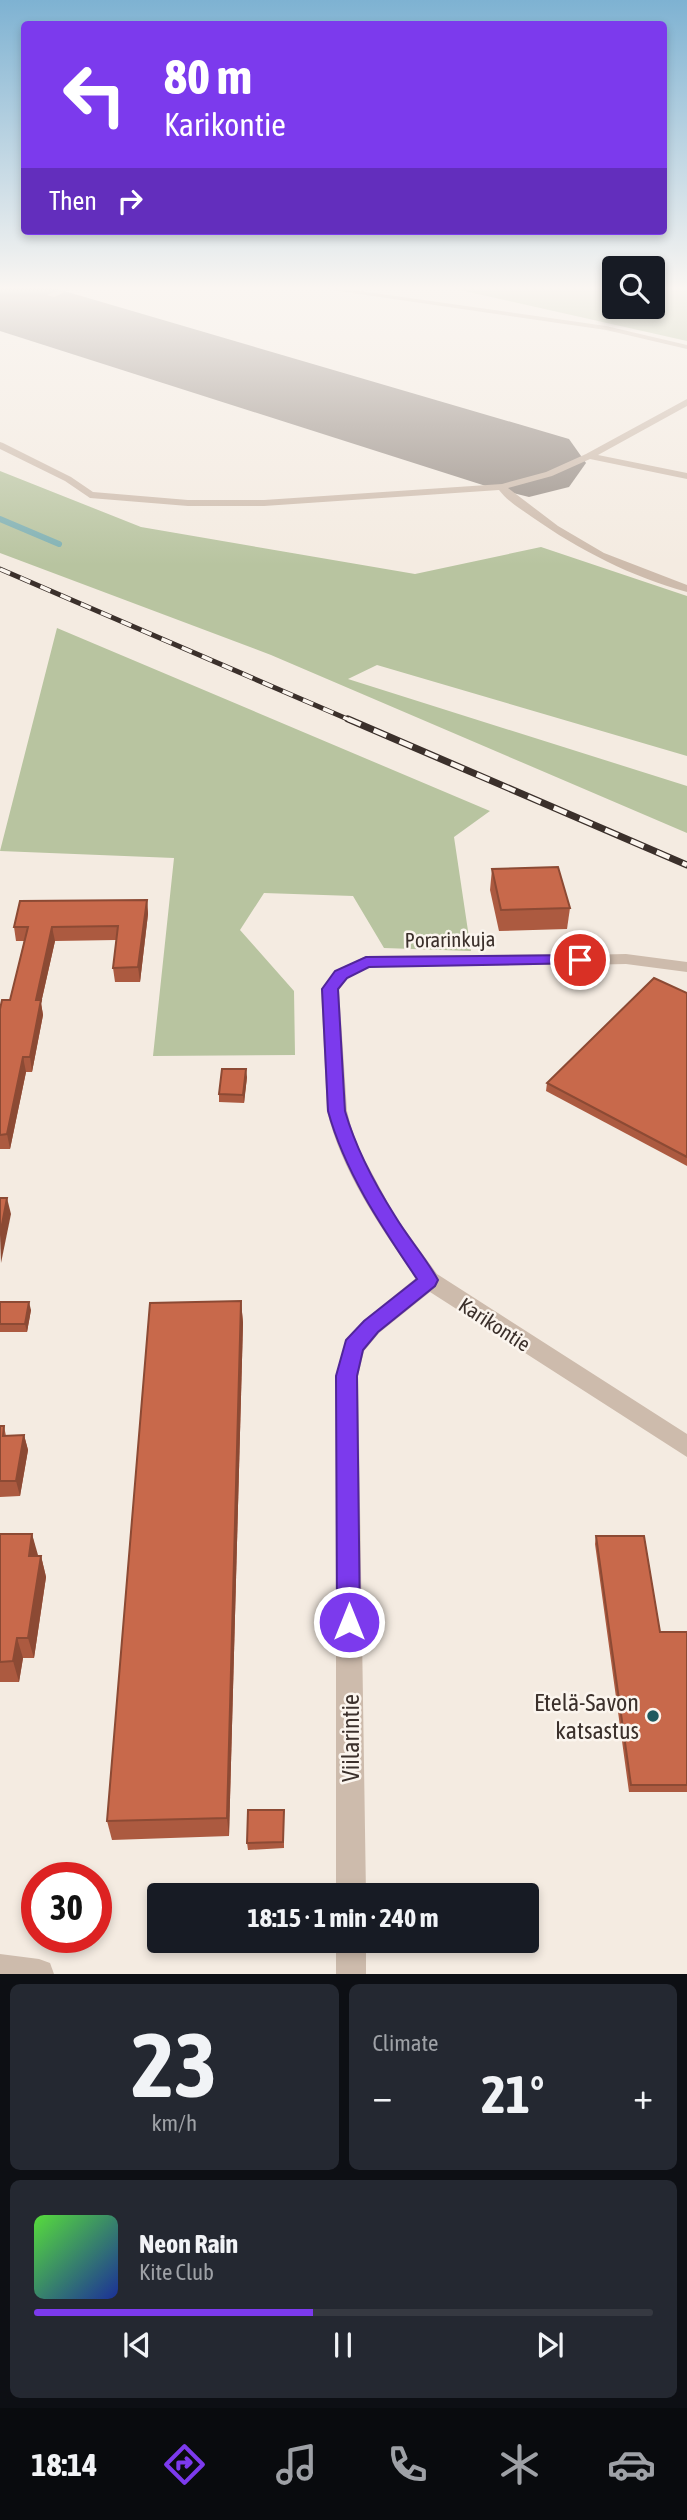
<!DOCTYPE html>
<html lang="en">
<head>
<meta charset="utf-8">
<style>
	:root { --surface:#171b24; --page:#242831; --text:#f1f3f6; --muted:#9ea1a6; --line:#363941; --accent:#7c3aed }
	body { margin:0; font-family:"Asap Condensed",sans-serif; background:var(--page); color:var(--text); height:100vh; display:flex; flex-direction:column; font-size:26px; white-space:nowrap }
	* { box-sizing:border-box; margin:0 }
	p { font-size:23px; color:var(--muted) }
	.icon { flex:none; width:38px; height:38px; fill:none; stroke:currentColor; stroke-width:2; stroke-linecap:round; stroke-linejoin:round }
	.map { position:relative; height:1974px; overflow:hidden }
	.details { display:flex; flex-direction:column; gap:10px; padding:10px; background:#0d0f14; flex:1 }
	.details>* { flex:none }
	.banner { position:absolute; left:21px; top:21px; width:646px; height:214px; border-radius:7px; box-shadow:0 4px 10px #0003; background:#7c3aed; color:#fff; overflow:hidden }
	.tools { position:absolute; left:602px; top:256px; display:grid; gap:14px }
	.tools a { display:grid; place-items:center; width:63px; height:63px; border-radius:7px; background:var(--surface); box-shadow:0 4px 10px #0003; font-size:35px }
	.speed { position:absolute; left:21px; top:1862px; display:flex; gap:14px; font-size:35px; font-weight:700; text-align:center }
	.speed>* { display:grid; place-content:center; width:91px; height:91px; border-radius:50%; background:var(--surface); box-shadow:0 4px 10px #0003; line-height:1 }
	.speed .limit { border:10px solid #d22; background:#fff; color:#111 }
	.pin { position:absolute; display:grid; place-items:center; width:60px; height:60px; color:#fff; margin:-30px; border:4px solid #fff; border-radius:50%; box-shadow:0 2px 7px #0007 }
	.me { position:absolute; width:77px; margin:-38px; rotate:0deg; stroke-linejoin:round; filter:drop-shadow(0 0 5px #0008) }
	.turn { display:flex; align-items:center; gap:24px; height:147px; padding:0 28px; font-size:32px }
	.turn .icon { width:91px; height:91px; stroke-width:2.5 }
	.turn b { display:block; font-size:49px; line-height:60px }
	.then { display:flex; align-items:center; height:66px; padding:0 28px; background:#0003; gap:14px; font-size:26px }
	.big { font-size:52px; font-weight:700; line-height:1.1 }
	.details .card { flex:1; display:flex; flex-direction:column; justify-content:center; gap:10px; min-width:0; padding:0 24px; border-radius:10px; background:var(--page) }
	.details .dial { align-items:center; gap:0 }
	.dial b { font-size:91px; line-height:1 }
	.song { display:flex; align-items:center; gap:21px }
	.cover { width:84px; height:84px; border-radius:10px; background:linear-gradient(135deg,hsl(110 70% 55%),hsl(230 70% 35%)) }
	.played { height:7px; border-radius:4px; background:linear-gradient(90deg,var(--accent) 45%,var(--line) 45%) }
	.keys { display:flex; justify-content:space-around; direction:ltr }
	.heat { display:flex; justify-content:space-between; align-items:center; font-size:38px; direction:ltr }
	.details .tiles { flex:1; display:grid; gap:10px; grid-template-columns:1fr 1fr }
	.card:last-child { grid-column:span 2 }
	.trip { position:absolute; left:147px; top:1883px; width:392px; height:70px; border-radius:7px; background:var(--surface); box-shadow:0 4px 10px #0003; font-weight:700; line-height:70px; text-align:center }
	.menu { display:flex; height:112px; justify-content:space-around; align-items:center; background:#090b0e; color:var(--muted) }
	.menu .icon { width:49px; height:49px }
	.menu .active { color:var(--accent) }
	.menu b { font-size:32px; color:var(--text) }
	.map>svg:first-child { display:block }
	.green { fill:#b8c4a0 }
	.lines { fill:none; stroke-linecap:round; stroke-linejoin:round }
	.stream { stroke:#7fb0b2; stroke-width:6 }
	.runway { fill:#988e86; fill-rule:evenodd }
	.service { fill:#cdbbac; fill-rule:evenodd }
	.minor { fill:#cdbbac; fill-rule:evenodd }
	.rail-far1-casing { stroke:#3b302b; stroke-width:5 }
	.rail-casing { stroke:#3b302b; stroke-width:7 }
	.rail-far1 { stroke:#fbf5ee; stroke-width:3.5; stroke-dasharray:11; stroke-linecap:butt }
	.rail { stroke:#fbf5ee; stroke-width:4.5; stroke-dasharray:14; stroke-linecap:butt }
	.wall { fill:#ac5a40 }
	.shaded-wall { fill:#8c4a34 }
	.building { fill:#c8694b; stroke:#8c4a34; stroke-width:2 }
	.route { fill:#7c3aed; stroke:#51269a; stroke-width:2 }
	.poi-dot { fill:#1f5a5e; stroke:#fbf5ee; stroke-width:2.5 }
	.labels { text-anchor:middle; dominant-baseline:central; stroke-width:5; stroke-linejoin:round; paint-order:stroke }
	.street-label { font-size:21px; fill:#3b302b; stroke:#fbf5ee }
	.near-poi-label { font-size:24px; fill:#3b302b; stroke:#fbf5ee; text-anchor:end }
	.near-street-label { font-size:24px; fill:#3b302b; stroke:#fbf5ee }
</style>
</head>
<body>
<div class="map">
<svg width="687" height="1974" viewBox="0 0 687 1974">
	<rect width="100%" height="100%" fill="#f4ebe1"/>
	<g class="green">
		<polygon points="451,288 614,288 614,306 653,306 653,288 687,288 687,341"/>
		<polygon points="0,471 141,527 415,574 541,547 687,596 687,756 377,665 348,679 687,786 687,833 271,655 0,553"/>
		<polygon points="57,628 490,811 454,837 471,951 384,948 353,896 264,893 240,930 294,991 295,1055 153,1056 174,858 0,851"/>
	</g>
	<g class="lines">
		<polyline class="stream" points="0,519 59,544"/>
		<polygon class="runway" points="0,288 54,288 569,439 586,463 569,487 529,497 489,487 0,331"/>
		<g class="service">
			<polygon points="62,288 74,288 54,297 47,295"/>
			<polygon points="318,288 339,288 606,326 687,345 687,349 606,330"/>
			<path d="M687 399V406L598 455 687 473V479L590 459 552 476 508 488 558 526 604 553 687 585V592C632 577 579 550 532 517 521 509 508 502 499 490L264 506H188L90 498 65 481 0 449V442L3 443 71 477 93 492 188 500H264L502 484 546 472 586 454Z"/>
			<polygon points="626,954 687,962 687,972 626,964 580,965 572,960 580,955"/>
		</g>
		<g class="minor">
			<path d="M580 954 589 960 586 964 369 967 347 979 339 990 347 1111 351 1127 360 1151 395 1216 437 1274 687 1434V1457L430 1292 379 1333 364 1351 358 1376 366 1895H336V1376L346 1340 363 1321 416 1278C380 1227 342 1172 327 1111L321 989 335 971 366 956Z"/>
			<rect x="336" y="1941" width="30" height="33"/>
			<polygon points="0,1954 39,1959 50,1963 54,1974 0,1974"/>
		</g>
		<g class="rail-far1-casing">
			<polyline id="rail-far1" points="0,569 352,721"/>
		</g>
		<g class="rail-casing">
			<polyline id="rail" points="348,719 687,865"/>
		</g>
		<use href="#rail-far1" class="rail-far1"/>
		<use href="#rail" class="rail"/>
	</g>
	<g class="wall">
		<polygon points="492,869 570,908 567,929 499,931 490,890"/>
		<polygon points="147,900 148,914 140,982 115,982 113,968 116,940 55,941 41,1003 43,1015 32,1072 26,1072 10,1149 0,1149 0,1009 10,1000 24,941 16,941 14,927"/>
		<polygon points="687,993 687,1166 546,1091 547,1083"/>
		<polygon points="247,1077 244,1103 219,1102 219,1094"/>
		<polygon points="241,1301 243,1323 229,1836 112,1840 107,1821"/>
		<polygon points="0,1302 31,1310 27,1332 0,1332"/>
		<polygon points="0,1426 4,1426 6,1436 24,1435 28,1450 20,1496 0,1497"/>
		<polygon points="0,1534 32,1534 37,1556 41,1556 46,1577 34,1658 23,1658 19,1682 0,1682"/>
		<polygon points="596,1536 660,1632 687,1632 687,1792 629,1792 595,1544"/>
		<polygon points="284,1810 284,1848 248,1850 247,1843"/>
	</g>
	<g class="shaded-wall">
		<polygon points="147,900 148,914 140,982 138,967"/>
		<polygon points="52,927 55,941 41,1003 43,1015 32,1072 30,1057 36,1000"/>
		<polygon points="23,1057 26,1072 10,1149 7,1134"/>
		<polygon points="246,1069 247,1077 244,1103 243,1095"/>
		<polygon points="7,1198 11,1214 1,1263 0,1235"/>
		<polygon points="241,1301 243,1323 229,1836 227,1818"/>
		<polygon points="29,1302 31,1310 27,1332 25,1324"/>
		<polygon points="24,1435 28,1450 20,1496 16,1481"/>
		<polygon points="32,1534 38,1555 34,1577 29,1556"/>
		<polygon points="41,1556 46,1577 34,1658 28,1638"/>
		<polygon points="17,1638 23,1658 19,1682 13,1661"/>
	</g>
	<g class="building">
		<polygon points="558,867 570,908 501,910 492,869"/>
		<polygon points="147,900 138,967 113,968 118,926 52,927 36,1000 41,1000 30,1057 23,1057 7,1134 0,1135 0,1009 2,1000 10,1000 28,927 14,927 20,901"/>
		<polygon points="654,978 687,993 687,1157 547,1083"/>
		<polygon points="222,1069 246,1069 243,1095 219,1094"/>
		<polygon points="0,1198 7,1198 0,1235"/>
		<polygon points="241,1301 227,1818 107,1821 150,1303"/>
		<polygon points="0,1302 29,1302 25,1324 0,1324"/>
		<polygon points="0,1426 4,1426 3,1436 24,1435 16,1481 0,1481"/>
		<polygon points="0,1534 32,1534 29,1556 41,1556 28,1638 17,1638 13,1661 0,1662"/>
		<polygon points="596,1536 644,1536 660,1632 687,1632 687,1785 631,1785"/>
		<polygon points="248,1810 284,1810 283,1842 247,1843"/>
	</g>
	<linearGradient id="sky" x2="0" y2="1"><stop stop-color="#7eb2d2"/><stop offset="0.51" stop-color="#faf6f2"/><stop offset="1" stop-color="#faf6f2" stop-opacity="0"/></linearGradient>
	<rect width="687" height="565" fill="url(#sky)"/>
	<path class="route" d="M580 955 588 960 585 963 369 967 347 978 338 989 345 1111C356 1149 374 1183 395 1216 408 1238 426 1258 438 1280L435 1286 378 1332 363 1350 357 1376 360 1622 357 1630 349 1633 340 1630 337 1622 336 1376 346 1340 364 1321 417 1279C382 1227 345 1173 328 1111L322 989 335 971 366 957Z"/>
	<circle class="poi-dot" cx="653" cy="1716" r="7"/>
	<g class="labels">
		<g class="street-label">
			<text transform="translate(450 939) rotate(-1)">Porarinkuja</text>
			<text transform="translate(495 1324) rotate(33)">Karikontie</text>
		</g>
		<g class="near-poi-label">
			<text x="639" y="1702">Etelä-Savon<tspan x="639" dy="28">katsastus</tspan></text>
		</g>
		<g class="near-street-label">
			<text transform="translate(350 1738) rotate(-90)">Viilarintie</text>
		</g>
	</g>
</svg>
<div class="tools">
<a><svg class="icon" aria-label="search" viewBox="0 0 24 24"><circle cx="10" cy="10" r="6"/><path d="M15 15l6 6"/></svg></a>
</div>
<div class="speed"><div class="limit">30</div></div>
<div class="pin" style="left:580px;top:960px;background:#d93025"><svg class="icon" aria-label="arrive" viewBox="0 0 24 24"><path d="M6 21V4h12l-3 4 3 4H6"/></svg></div>
<svg class="me" style="left:349px;top:1622px" viewBox="-20 -20 40 40"><circle r="17" fill="#7c3aed" stroke="#fff" stroke-width="3"/><path d="M0-11L8 9 0 5-8 9z" fill="#fff"/></svg>
<div class="trip">18:15 · 1 min · 240 m</div>
<div class="banner">
<div class="turn"><svg class="icon" aria-label="left" viewBox="0 0 24 24"><path d="M17 20v-9H6M10 6l-5 5 5 5"/></svg><div><b>80 m</b>Karikontie</div></div>
<div class="then">Then<svg class="icon" aria-label="right" viewBox="0 0 24 24"><path d="M7 20v-9h11M14 6l5 5-5 5"/></svg></div>
</div>
</div>
<section class="details">
<div class="tiles">
<div class="card dial"><b>23</b><p>km/h</p></div>
<div class="card"><p>Climate</p>
<div class="heat"><a>−</a><b class="big">21°</b><a>+</a></div>
</div>
<div class="card">
<div class="song"><i class="cover"></i><div><b>Neon Rain</b><p>Kite Club</p></div></div>
<div class="played"></div>
<div class="keys"><svg class="icon" aria-label="previous" viewBox="0 0 24 24"><path d="M18 5L8 12l10 7zM5 5v14"/></svg><svg class="icon" aria-label="pause" viewBox="0 0 24 24"><path d="M8 5v14M16 5v14"/></svg><svg class="icon" aria-label="next" viewBox="0 0 24 24"><path d="M6 5l10 7-10 7zM19 5v14"/></svg></div>
</div>
</div>
</section>
<nav class="menu">
<b>18:14</b>
<svg class="icon active" aria-label="directions" viewBox="0 0 24 24"><path d="M12 3l9 9-9 9-9-9zM9 14v-3h6M13 9l2 2-2 2"/></svg>
<svg class="icon" aria-label="music" viewBox="0 0 24 24"><path d="M9 18V5l10-2v13"/><circle cx="6" cy="18" r="3"/><circle cx="16" cy="16" r="3"/></svg>
<svg class="icon" aria-label="phone" viewBox="0 0 24 24"><path d="M5 4h4l2 5-3 2q2 4 5 5l2-3 5 2v4C11 20 4 13 5 4z"/></svg>
<svg class="icon" aria-label="climate" viewBox="0 0 24 24"><path d="M12 3v18M4 7l16 10M4 17L20 7"/></svg>
<svg class="icon" aria-label="car" viewBox="0 0 24 24"><path d="M5 17H2v-5l4-1 3-4h7l3 4 3 1v5h-3M9 17h6M6 11h13"/><circle cx="7" cy="17" r="2"/><circle cx="17" cy="17" r="2"/></svg>
</nav>
</body>
</html>
